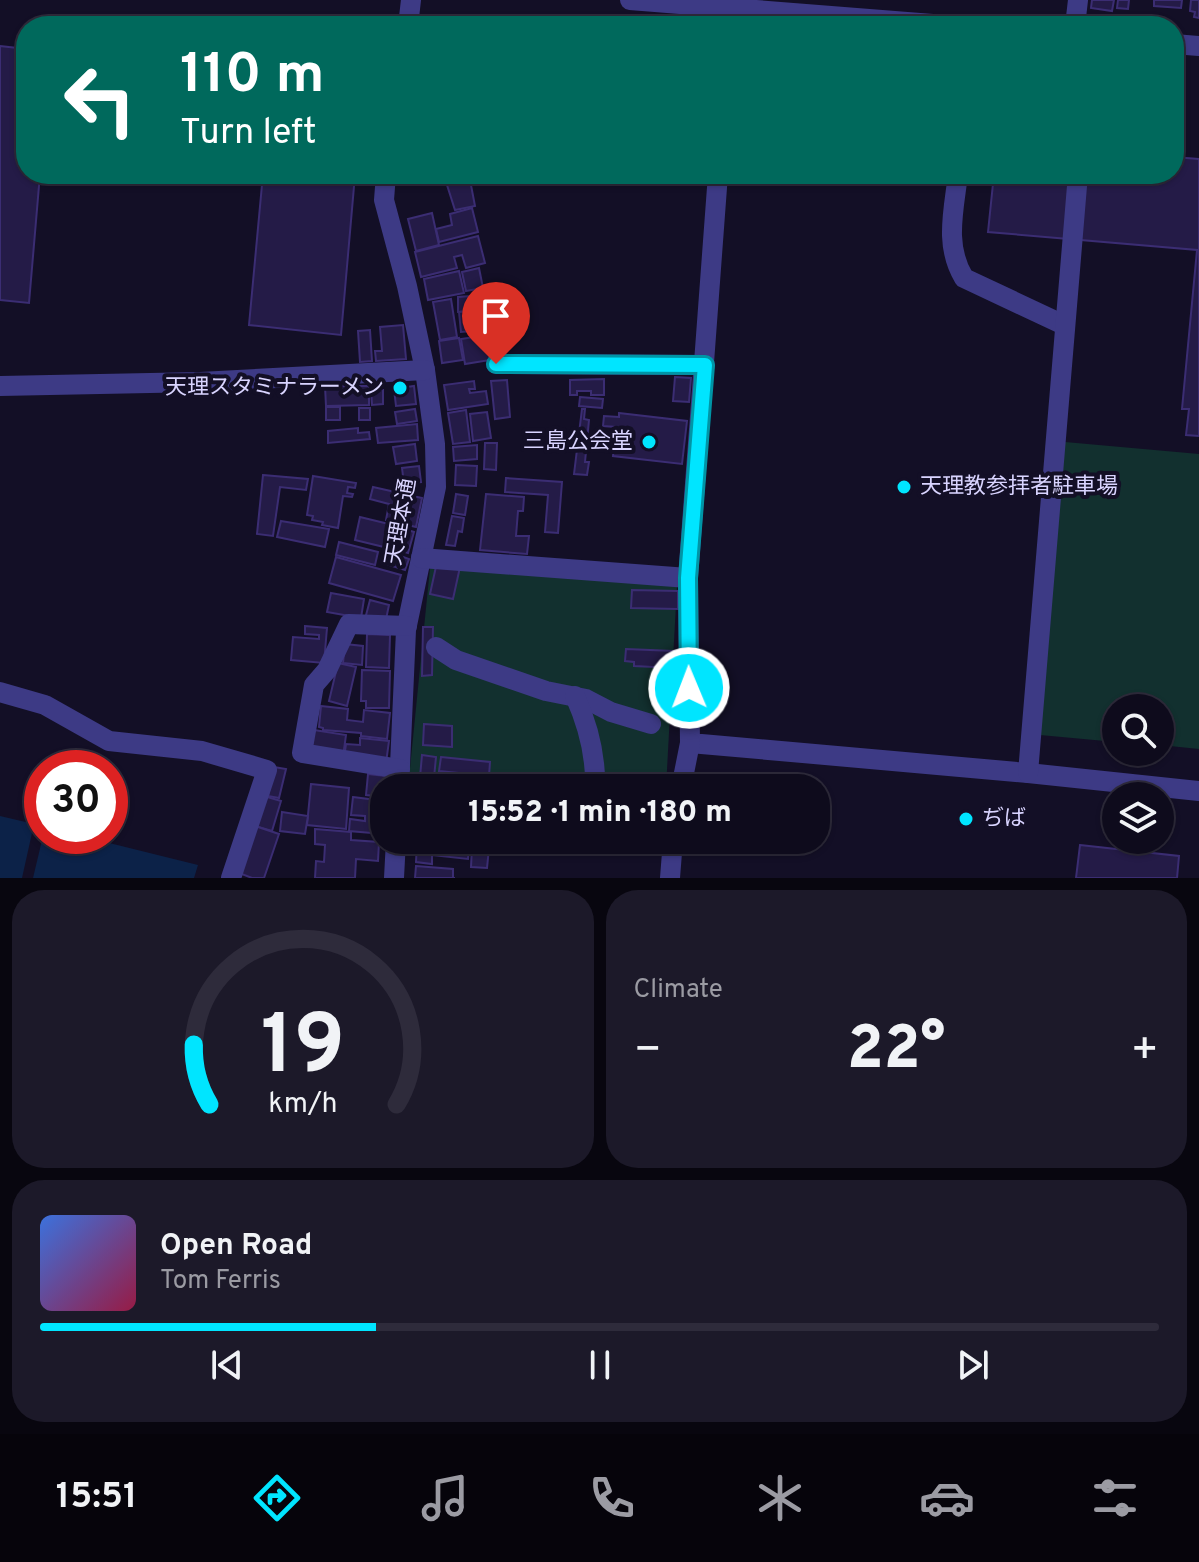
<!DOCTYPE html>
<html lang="en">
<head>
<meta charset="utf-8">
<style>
	:root { --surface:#0e0b1c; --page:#1c1929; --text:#f1f3f6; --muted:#9b9ba3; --line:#2e2b3b; --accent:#00e5ff }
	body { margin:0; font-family:Overpass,"Noto Sans JP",sans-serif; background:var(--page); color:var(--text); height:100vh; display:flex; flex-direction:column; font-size:30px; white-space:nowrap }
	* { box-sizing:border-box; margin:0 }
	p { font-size:26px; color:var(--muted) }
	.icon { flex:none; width:44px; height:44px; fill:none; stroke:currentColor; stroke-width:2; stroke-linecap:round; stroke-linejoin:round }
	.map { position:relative; height:878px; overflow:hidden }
	.details { display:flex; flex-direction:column; gap:12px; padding:12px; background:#08060f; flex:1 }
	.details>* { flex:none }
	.banner { position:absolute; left:16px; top:16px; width:1168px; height:168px; border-radius:32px; box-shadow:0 2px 6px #0004,0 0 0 2px var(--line); background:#00695c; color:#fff; overflow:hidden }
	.controls { position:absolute; left:1102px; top:694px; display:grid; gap:16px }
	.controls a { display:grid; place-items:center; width:72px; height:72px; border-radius:50%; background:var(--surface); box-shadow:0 2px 6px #0004,0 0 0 2px var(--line); font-size:40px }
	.speed { position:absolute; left:24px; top:750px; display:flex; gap:16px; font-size:40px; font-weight:700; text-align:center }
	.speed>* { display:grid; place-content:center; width:104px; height:104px; border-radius:50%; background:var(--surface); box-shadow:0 2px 6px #0004,0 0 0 2px var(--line); line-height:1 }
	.speed .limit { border:12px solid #d22; background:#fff; color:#111 }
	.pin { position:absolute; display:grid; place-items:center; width:68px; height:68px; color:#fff; margin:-82px -34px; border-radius:50% 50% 50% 0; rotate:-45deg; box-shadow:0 0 8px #0007 }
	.pin .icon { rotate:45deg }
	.me { position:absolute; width:88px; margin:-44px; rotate:359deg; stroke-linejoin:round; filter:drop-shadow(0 0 6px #0008) }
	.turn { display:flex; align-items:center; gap:28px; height:168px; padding:0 32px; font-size:36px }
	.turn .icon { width:104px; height:104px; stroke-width:2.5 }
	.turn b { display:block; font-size:56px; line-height:68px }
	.big { font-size:60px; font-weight:800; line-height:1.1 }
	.details .tile { flex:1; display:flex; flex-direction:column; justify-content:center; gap:12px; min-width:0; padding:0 28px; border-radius:32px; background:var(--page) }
	.details .dial { align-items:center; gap:0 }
	.dial svg { height:208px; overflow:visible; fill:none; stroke:var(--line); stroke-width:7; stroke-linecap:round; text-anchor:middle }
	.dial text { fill:var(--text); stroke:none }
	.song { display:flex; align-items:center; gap:24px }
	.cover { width:96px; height:96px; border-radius:12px; background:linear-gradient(135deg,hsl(220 70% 55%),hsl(340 70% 35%)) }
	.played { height:8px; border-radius:4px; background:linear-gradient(90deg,var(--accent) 30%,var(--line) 30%) }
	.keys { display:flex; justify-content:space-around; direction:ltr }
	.heat { display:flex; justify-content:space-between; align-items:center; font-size:44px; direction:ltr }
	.details .tiles { flex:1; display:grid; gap:12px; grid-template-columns:1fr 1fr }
	.tile:last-child { grid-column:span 2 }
	.trip { position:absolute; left:370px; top:774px; width:460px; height:80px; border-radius:32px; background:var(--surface); box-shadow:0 2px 6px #0004,0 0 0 2px var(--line); font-weight:800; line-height:80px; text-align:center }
	.dock { display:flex; height:128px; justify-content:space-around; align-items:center; background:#06040b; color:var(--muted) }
	.dock .icon { width:56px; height:56px }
	.dock .on { color:var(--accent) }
	.dock b { font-size:36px; color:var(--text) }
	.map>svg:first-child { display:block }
	.green { fill:#12302f }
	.water { fill:#0c2248 }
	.building { fill:#241b47; stroke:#3b2d73; stroke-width:2 }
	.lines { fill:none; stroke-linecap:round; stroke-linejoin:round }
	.minor { stroke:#3d3a85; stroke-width:20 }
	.route-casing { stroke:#0095a6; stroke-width:20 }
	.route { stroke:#00e5ff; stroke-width:14 }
	.poi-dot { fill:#00e5ff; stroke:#130f26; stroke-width:3 }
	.labels { text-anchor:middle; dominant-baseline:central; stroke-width:8; stroke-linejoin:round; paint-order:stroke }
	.poi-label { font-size:22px; fill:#d9d4ff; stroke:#130f26; text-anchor:end }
	.street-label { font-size:22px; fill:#d9d4ff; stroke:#130f26 }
</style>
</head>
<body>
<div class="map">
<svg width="1199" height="878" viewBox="0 0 1199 878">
	<rect width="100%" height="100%" fill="#130f26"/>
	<g class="green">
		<polygon points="1065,442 1199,454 1199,749 1160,745 1160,708 1116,708 1116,742 1040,735"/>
		<polygon points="430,568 677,586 666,788 408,788"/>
	</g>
	<g class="water">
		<polygon points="0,816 34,824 22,878 0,878"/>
		<polygon points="43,836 81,836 198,865 194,878 33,878"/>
	</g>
	<g class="building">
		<polygon points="1092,0 1114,0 1112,11 1091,8"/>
		<polygon points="1118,0 1129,0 1128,9 1117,8"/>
		<polygon points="1154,0 1182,0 1181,8 1154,6"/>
		<polygon points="1191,0 1199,0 1199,18 1194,17 1195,12 1190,11"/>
		<polygon points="0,46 26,49 26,174 40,174 29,303 0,300"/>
		<polygon points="1174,157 1199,159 1199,436 1186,435 1189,409 1182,409 1197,250 988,232 994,174 1174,174"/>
		<polygon points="263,174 362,174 362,176 355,175 341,335 249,325"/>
		<polygon points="470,180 475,206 455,210 447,185"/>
		<polygon points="472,208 478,232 439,242 436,229 452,225 450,214"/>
		<polygon points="432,213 439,245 416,251 408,219"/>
		<polygon points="478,236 485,263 466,268 462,255 454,257 457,268 421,277 415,252"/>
		<polygon points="479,268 483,288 466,291 462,272"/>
		<polygon points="459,271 464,293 428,300 424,279"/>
		<polygon points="485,295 486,309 458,312 458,297"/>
		<polygon points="451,299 457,337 440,340 433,302"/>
		<polygon points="484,310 485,330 461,332 459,312"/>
		<polygon points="403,325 406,359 376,361 375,351 382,351 380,327"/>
		<polygon points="370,330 372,361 360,362 358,331"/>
		<polygon points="487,335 490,360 465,364 461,339"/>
		<polygon points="459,338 463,360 442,363 439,341"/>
		<polygon points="675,377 691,378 689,402 673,401"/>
		<polygon points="604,379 604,395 591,395 591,391 577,391 577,395 570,395 570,380"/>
		<polygon points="507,380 510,417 495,419 491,381"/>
		<polygon points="474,381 475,389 469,389 470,393 486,391 488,404 448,410 444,385"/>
		<polygon points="325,386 369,386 369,405 326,406"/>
		<polygon points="414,386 416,404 396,406 394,389"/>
		<polygon points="371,390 383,390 383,404 372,405"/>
		<polygon points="580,397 603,399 602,408 579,406"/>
		<rect x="326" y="407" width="14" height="13"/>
		<rect x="359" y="408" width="11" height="12"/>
		<polygon points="415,409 417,421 397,424 395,412"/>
		<polygon points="582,409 585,409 584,419 589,420 585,462 589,462 587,475 574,474"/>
		<polygon points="466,410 470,442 453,444 448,413"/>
		<polygon points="487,412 491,438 473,441 470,414"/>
		<polygon points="619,413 687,421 682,464 613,456 616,427 603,426 604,416 619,417"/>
		<polygon points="417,424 418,440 378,443 376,428"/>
		<polygon points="358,428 358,433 369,432 370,439 328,443 328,431"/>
		<polygon points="485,443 497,443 496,470 484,469"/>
		<polygon points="415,444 417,461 396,464 393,447"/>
		<polygon points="477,445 477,459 454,461 453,447"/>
		<polygon points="456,465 477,466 476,486 455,485"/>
		<polygon points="419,466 421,482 404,484 402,468"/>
		<polygon points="263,475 308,479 306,490 280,487 273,536 257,534"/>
		<polygon points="313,476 356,483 355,488 348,487 347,493 353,494 352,497 343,496 338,528 322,525 323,522 312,520 313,516 307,515"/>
		<polygon points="506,478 562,482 558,533 545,532 548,495 505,492"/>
		<polygon points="373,487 422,498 416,527 386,520 389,504 370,499"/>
		<polygon points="456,494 468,496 465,515 453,513"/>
		<polygon points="486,494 524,497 523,511 518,511 516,536 529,536 527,554 480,550"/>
		<polygon points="452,516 464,518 462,532 458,531 455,546 446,545"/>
		<polygon points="360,517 393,525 388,548 355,540"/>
		<polygon points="281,521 329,529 325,547 277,537"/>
		<polygon points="398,527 414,532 408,553 392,548"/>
		<polygon points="339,542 378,552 375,565 336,555"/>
		<polygon points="387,551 409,559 405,570 383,563"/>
		<polygon points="336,557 401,575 393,601 329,583"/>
		<polygon points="437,562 460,567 453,599 430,594"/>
		<polygon points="632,590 678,591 678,609 631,608"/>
		<polygon points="331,593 364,599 361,618 327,612"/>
		<polygon points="370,600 389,605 385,624 365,619"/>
		<polygon points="305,626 327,628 324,663 291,660 293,637 319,639 319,635 305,634"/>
		<polygon points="423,627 433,627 432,675 422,676"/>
		<polygon points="367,634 390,635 389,668 366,667"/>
		<polygon points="345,644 363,646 362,665 343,663"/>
		<polygon points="626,649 674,651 674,668 634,666 634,662 625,661"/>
		<polygon points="338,663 356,667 347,706 329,701"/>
		<polygon points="362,670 390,671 389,708 366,708 366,701 361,701"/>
		<polygon points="321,706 348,709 347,720 363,722 364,710 390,713 387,739 361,736 361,733 323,730 323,728 319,727"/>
		<polygon points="424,724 452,726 452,747 423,745"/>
		<polygon points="314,730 346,735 343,757 311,753"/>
		<polygon points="360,738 389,741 386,763 344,758 346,744 360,745"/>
		<polygon points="422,755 436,757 433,788 419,788"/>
		<polygon points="441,757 490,762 489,776 439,771"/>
		<polygon points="274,767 286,769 279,798 268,796"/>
		<polygon points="368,774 386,776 384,797 366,795"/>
		<polygon points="511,777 521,778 520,788 510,788"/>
		<polygon points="455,778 474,780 473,788 440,787 440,780 455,782"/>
		<polygon points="311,784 349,788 346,829 307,825"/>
		<polygon points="264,796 281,801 272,831 255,826"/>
		<polygon points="353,797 384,801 383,834 349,831 350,819 365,821 365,816 351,815"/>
		<polygon points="282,812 308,816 305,834 280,831"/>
		<polygon points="255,826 279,834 264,878 252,878 239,873"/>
		<polygon points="315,829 351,832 351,840 379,842 378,861 356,859 355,878 315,878 316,861 324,862 325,845 315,844"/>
		<polygon points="456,840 485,840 485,845 456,843"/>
		<polygon points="417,842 469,847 468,859 432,855 432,864 416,862"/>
		<polygon points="1080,845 1179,856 1177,878 1076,878"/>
		<polygon points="472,847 489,848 487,868 471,867"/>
		<polygon points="416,866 453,869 453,878 455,878 415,878"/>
	</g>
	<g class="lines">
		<g class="minor">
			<polyline points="630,0 958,26"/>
			<polyline points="408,26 411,0"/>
			<polyline points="1075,26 1078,0"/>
			<polyline points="1174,44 1199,46"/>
			<polyline points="386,174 384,200 407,286 425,370 435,444 436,487 406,630 399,788"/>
			<polyline points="718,174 688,578 690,743 1028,773 1199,791"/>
			<path d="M958 174C954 210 944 245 964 278L1064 325"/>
			<polyline points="496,364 705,365"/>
			<polyline points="0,386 200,382 425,370"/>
			<polyline points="421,558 688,578"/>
			<polyline points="436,647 456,660 546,691 586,699 611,712 651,724"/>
			<polyline points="0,692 45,705 109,741 202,751 267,770 231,878"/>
			<path d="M575 696C588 725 596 757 595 788"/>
			<polyline points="400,769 302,753 314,685 327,670 349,624 407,626"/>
			<polyline points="1028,773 1078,174"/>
			<polyline points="681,788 690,743"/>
			<polyline points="394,878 396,840"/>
			<polyline points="670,878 673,840"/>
		</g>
	</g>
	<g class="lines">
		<g class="route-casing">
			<polyline id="route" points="496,364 705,365 688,578 689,688"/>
		</g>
		<use href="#route" class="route"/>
	</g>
	<g class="poi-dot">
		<circle cx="400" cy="388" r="8"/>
		<circle cx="649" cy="442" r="8"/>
		<circle cx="904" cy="487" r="8"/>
		<circle cx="966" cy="819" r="8"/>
	</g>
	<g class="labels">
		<g class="poi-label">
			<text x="384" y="388">天理スタミナラーメン</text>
			<text x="633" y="442">三島公会堂</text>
			<text x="920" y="487" text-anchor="start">天理教参拝者駐車場</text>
			<text x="982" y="819" text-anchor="start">ぢば</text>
		</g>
		<g class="street-label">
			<text transform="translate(402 522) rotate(-80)">天理本通</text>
		</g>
	</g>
</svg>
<div class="controls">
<a><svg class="icon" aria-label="search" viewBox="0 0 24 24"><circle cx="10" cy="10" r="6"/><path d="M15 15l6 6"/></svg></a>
<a><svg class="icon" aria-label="layers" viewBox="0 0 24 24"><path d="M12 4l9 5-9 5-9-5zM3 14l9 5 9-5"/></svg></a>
</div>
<div class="speed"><div class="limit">30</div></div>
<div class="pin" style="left:496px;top:364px;background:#d93025"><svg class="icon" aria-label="arrive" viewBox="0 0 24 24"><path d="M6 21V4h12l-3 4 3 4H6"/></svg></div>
<svg class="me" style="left:689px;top:688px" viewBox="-20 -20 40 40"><circle r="17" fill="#00e5ff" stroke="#fff" stroke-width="3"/><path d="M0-11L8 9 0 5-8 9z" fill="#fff"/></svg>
<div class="trip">15:52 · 1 min · 180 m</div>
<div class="banner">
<div class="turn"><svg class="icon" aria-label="left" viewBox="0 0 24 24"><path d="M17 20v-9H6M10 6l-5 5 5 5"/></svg><div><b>110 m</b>Turn left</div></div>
</div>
</div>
<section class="details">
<div class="tiles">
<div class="tile dial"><svg viewBox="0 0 100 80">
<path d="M14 69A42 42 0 1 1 86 69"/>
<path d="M14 69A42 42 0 0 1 8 46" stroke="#00e5ff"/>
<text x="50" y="56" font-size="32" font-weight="700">19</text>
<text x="50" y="72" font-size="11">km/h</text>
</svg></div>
<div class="tile"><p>Climate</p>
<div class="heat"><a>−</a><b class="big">22°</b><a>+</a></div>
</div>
<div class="tile">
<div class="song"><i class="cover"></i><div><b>Open Road</b><p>Tom Ferris</p></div></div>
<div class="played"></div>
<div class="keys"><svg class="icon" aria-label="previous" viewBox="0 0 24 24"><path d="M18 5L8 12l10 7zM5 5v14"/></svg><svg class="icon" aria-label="pause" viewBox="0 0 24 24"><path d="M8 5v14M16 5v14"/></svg><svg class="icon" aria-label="next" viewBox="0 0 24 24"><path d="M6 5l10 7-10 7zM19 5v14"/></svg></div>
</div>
</div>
</section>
<nav class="dock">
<b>15:51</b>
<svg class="icon on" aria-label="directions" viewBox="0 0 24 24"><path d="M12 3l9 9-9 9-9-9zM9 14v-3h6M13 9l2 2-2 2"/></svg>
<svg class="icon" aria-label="music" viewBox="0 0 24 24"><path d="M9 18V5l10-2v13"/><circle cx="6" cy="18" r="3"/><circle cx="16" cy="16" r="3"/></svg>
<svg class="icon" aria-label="phone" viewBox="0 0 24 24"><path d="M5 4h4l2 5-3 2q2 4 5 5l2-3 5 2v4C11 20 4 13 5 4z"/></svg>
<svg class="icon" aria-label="climate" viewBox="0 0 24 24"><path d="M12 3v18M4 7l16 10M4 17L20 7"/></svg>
<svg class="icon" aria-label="car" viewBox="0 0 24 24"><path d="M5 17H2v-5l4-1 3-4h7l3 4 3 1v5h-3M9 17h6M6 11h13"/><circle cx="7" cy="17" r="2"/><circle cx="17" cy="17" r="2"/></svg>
<svg class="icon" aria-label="filters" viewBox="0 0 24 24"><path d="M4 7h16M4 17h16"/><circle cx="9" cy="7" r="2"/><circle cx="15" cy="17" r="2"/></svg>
</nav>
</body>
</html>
